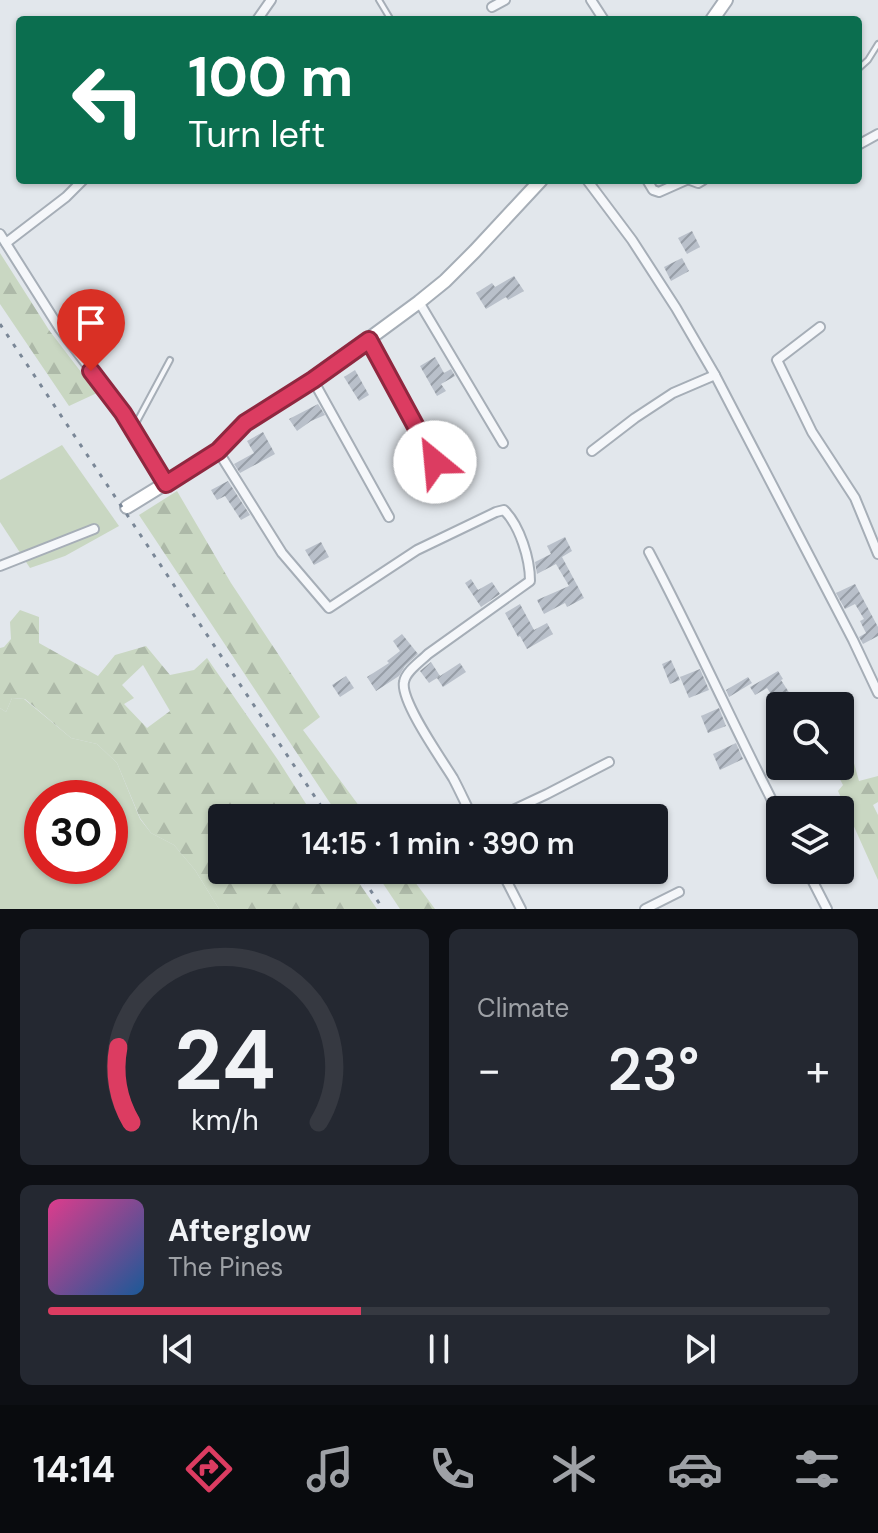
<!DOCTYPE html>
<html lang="en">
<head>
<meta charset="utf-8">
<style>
	:root { --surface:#171b24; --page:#242831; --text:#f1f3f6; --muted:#9ea1a6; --line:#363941; --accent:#dc3c61 }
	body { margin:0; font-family:"DM Sans",sans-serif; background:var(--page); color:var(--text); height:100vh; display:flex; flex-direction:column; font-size:30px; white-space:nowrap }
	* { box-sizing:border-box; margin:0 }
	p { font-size:26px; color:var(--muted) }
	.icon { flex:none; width:44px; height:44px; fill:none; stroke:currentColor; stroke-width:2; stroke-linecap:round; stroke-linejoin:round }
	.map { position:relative; height:909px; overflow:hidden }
	.drawer { display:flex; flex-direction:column; gap:20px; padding:20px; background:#0d0f14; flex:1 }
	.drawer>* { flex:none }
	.hud { position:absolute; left:16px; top:16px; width:846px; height:168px; border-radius:8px; box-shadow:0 2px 6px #0004; background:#0b6e4f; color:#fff; overflow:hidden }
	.fabs { position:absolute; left:766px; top:692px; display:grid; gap:16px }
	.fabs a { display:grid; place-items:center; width:88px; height:88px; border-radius:8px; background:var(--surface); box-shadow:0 2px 6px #0004; font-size:40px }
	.speed { position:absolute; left:24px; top:780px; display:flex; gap:16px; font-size:40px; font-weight:700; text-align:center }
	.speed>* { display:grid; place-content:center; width:104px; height:104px; border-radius:50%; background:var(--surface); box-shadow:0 2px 6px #0004; line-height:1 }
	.speed .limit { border:12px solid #d22; background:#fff; color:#111 }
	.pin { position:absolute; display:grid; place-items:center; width:68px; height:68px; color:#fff; margin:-82px -34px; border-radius:50% 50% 50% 0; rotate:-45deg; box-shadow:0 0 8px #0007 }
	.pin .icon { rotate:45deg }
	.me { position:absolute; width:88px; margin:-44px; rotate:332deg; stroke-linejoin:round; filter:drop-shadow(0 0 6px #0008) }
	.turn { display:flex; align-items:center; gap:28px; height:168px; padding:0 40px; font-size:36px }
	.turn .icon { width:104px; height:104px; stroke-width:2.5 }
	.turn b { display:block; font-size:56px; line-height:68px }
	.big { font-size:60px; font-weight:600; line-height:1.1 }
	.drawer .tile { flex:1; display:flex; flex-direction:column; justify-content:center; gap:12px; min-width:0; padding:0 28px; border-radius:12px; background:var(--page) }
	.drawer .dial { align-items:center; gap:0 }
	.dial svg { height:208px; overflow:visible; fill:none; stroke:var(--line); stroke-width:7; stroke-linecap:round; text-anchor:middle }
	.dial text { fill:var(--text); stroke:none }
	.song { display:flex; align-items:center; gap:24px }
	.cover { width:96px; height:96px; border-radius:12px; background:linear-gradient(135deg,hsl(330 70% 55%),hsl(210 70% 35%)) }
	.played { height:8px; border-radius:4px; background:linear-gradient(90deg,var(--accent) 40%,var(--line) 40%) }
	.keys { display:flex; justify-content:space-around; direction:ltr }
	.heat { display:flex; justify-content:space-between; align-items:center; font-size:44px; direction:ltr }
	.drawer .tiles { flex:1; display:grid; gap:20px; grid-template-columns:1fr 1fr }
	.tile:last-child { grid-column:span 2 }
	.trip { position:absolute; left:208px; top:804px; width:460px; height:80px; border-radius:8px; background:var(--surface); box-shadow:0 2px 6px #0004; font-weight:600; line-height:80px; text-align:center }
	.tab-bar { display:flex; height:128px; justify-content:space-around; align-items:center; background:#090b0e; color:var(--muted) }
	.tab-bar .icon { width:56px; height:56px }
	.tab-bar .current { color:var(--accent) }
	.tab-bar b { font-size:36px; color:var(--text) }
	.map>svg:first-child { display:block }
	.green { fill:#c9d7c2; fill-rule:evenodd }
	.forest { fill:url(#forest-firs); fill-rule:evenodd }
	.building { fill:url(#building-hatch) }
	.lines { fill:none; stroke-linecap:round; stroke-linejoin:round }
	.lane-casing { stroke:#a6aeb7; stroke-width:8 }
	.street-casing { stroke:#a6aeb7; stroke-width:12 }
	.secondary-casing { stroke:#a6aeb7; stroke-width:16 }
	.lane { stroke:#f5f7fa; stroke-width:4 }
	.street { stroke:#f5f7fa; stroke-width:8 }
	.secondary { stroke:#fff; stroke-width:12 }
	.rail { stroke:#7a8797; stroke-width:3; stroke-dasharray:4 8; stroke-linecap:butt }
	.route-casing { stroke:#8f273f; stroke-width:20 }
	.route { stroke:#dc3c61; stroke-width:14 }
</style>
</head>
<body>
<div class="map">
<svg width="878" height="909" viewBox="0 0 878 909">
	<defs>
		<pattern id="forest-firs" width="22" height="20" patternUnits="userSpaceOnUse" patternTransform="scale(2)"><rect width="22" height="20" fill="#c9d7c2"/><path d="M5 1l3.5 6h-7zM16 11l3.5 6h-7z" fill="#adb9a8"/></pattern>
		<pattern id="building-hatch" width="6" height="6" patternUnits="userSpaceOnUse" patternTransform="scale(2)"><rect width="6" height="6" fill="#b9c0ca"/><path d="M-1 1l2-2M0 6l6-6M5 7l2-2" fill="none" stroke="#969da6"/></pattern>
	</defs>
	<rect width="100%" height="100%" fill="#e2e7ec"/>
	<g class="green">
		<polygon points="62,445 119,526 65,556 30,568 0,522 0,480"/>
		<path d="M12 698 24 699 71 738 97 744 117 763 140 819 151 833 174 845 195 870 219 909H0V708L6 712ZM42 798H110V866H42Z"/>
	</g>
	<g class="forest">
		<polygon points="0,253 49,330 97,393 69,406 0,304"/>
		<polygon points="177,491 231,583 320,717 303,730 368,818 340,818 139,515"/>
		<path d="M20 610 39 617V643L98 676 115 655 146 646 170 675 194 670 207 658 278 760 315 818H222V870H350L377 909H219L195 870 174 845 151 833 140 818 117 763 97 744 71 738 25 699 12 698 6 712 0 708V648L4 647 11 639 10 622ZM143 665 170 711 147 728 124 704 134 698 122 685Z"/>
		<polygon points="852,756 859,781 878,776 878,802 873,805 878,815 878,880 838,791 843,785 833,766 840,766 840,762"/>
		<polygon points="374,870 406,870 435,909 400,909"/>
	</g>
	<g class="building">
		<polygon points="692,231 700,247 687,254 678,238"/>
		<polygon points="682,258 689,271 671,281 664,267"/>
		<polygon points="514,276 524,291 508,300 506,297 486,309 476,293 492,283 495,287"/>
		<polygon points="435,357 444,373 451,369 455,376 441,384 446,391 437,396 420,366"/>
		<polygon points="355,370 369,395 359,401 344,377"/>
		<polygon points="318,404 325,415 311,421 297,431 289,419"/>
		<polygon points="263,432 275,454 240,473 234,464 254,453 247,441"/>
		<polygon points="228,481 250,515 241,520 225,496 217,500 211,490"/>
		<polygon points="565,537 572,551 562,557 584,598 567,607 565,603 544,614 537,600 569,586 556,564 537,574 535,562 551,554 547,546"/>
		<polygon points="321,542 329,557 314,565 305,550"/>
		<polygon points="471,579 478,590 492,582 500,594 481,607 465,583"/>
		<polygon points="855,584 878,627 878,636 863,644 859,637 866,633 860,621 864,619 855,604 845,609 836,593"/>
		<polygon points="520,604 534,630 547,623 553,634 527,649 520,636 518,637 505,613"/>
		<polygon points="402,634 418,654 405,666 399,676 376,691 367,677 389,663 387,661 400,651 393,641"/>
		<polygon points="671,660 680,680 670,684 662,664"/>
		<polygon points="431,662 440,676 429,683 420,671"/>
		<polygon points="460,663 466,672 443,687 437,678"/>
		<polygon points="700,669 709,690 689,698 680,677"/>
		<polygon points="778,671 783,679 781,680 792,697 778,705 767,688 755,695 750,687"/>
		<polygon points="346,676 354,688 340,697 332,685"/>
		<polygon points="748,677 752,683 729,697 726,690"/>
		<polygon points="719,708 726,726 708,733 701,716"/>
		<polygon points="736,743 743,759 720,770 713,754"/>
	</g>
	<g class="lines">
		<g class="lane-casing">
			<g id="lane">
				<polyline points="379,0 391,20"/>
				<polyline points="858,69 868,60 878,44"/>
				<polyline points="134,427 170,360"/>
			</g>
		</g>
		<g class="street-casing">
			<g id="street">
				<polyline points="591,0 604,20"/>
				<polyline points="492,7 505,0"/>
				<polyline points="257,20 271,0"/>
				<polyline points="858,145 878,134"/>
				<polyline points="587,180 632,240 676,308 715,375 853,640 878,693"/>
				<polyline points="647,180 653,190 659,192 686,180"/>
				<polyline points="690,180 698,183 703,180"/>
				<polyline points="0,234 60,329 123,413 166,484"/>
				<polyline points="6,243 66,197 83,180"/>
				<polyline points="419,302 503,443"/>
				<polyline points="820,327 777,360 812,432 855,498 878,554"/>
				<polyline points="369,340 435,462"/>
				<polyline points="313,380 389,517"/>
				<path d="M218 451 282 553 329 608 417 550 496 512 504 510C520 526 530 559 530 581L428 654C420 662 406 671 404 682 400 701 442 760 453 778 460 791 466 805 473 818"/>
				<polyline points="592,451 635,418 673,393 715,375"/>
				<path d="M649 552C695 639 735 729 780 816"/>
				<polyline points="0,566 94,529"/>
				<polyline points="496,818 547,794 609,762"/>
				<polyline points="501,870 521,909"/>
				<polyline points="807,870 827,909"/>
				<polyline points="645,909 679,892"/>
			</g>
		</g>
		<g class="secondary-casing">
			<g id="secondary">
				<polyline points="712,20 726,0"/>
				<polyline points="127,507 218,451 245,423 313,380 419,302 445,281 475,251 541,180"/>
			</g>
		</g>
		<use href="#lane" class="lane"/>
		<use href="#street" class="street"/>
		<use href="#secondary" class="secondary"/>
		<g class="rail">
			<polyline points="0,324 329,818"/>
			<polyline points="357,870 383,909"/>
		</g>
	</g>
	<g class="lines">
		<g class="route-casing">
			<polyline id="route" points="91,371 123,413 166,484 218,451 245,423 313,380 369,340 435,462"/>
		</g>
		<use href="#route" class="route"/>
	</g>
</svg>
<div class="fabs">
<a><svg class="icon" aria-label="search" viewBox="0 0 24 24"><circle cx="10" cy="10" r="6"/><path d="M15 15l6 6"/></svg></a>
<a><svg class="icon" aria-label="layers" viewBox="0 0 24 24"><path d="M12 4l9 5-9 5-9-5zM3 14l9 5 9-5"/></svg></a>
</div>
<div class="speed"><div class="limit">30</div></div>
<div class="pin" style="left:91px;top:371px;background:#d93025"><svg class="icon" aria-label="arrive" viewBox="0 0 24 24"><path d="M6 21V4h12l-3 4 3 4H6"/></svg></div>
<svg class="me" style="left:435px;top:462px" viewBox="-20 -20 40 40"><circle r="19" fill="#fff"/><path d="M0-13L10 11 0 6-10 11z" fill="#dc3c61"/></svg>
<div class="trip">14:15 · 1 min · 390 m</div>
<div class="hud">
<div class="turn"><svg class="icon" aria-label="left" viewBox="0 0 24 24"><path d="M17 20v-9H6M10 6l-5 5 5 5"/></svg><div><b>100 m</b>Turn left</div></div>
</div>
</div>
<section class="drawer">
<div class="tiles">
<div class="tile dial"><svg viewBox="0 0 100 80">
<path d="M14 69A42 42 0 1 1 86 69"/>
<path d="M14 69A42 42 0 0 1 9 40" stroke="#dc3c61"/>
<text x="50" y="56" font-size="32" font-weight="700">24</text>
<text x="50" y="72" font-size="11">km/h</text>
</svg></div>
<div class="tile"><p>Climate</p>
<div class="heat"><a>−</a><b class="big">23°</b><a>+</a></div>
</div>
<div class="tile">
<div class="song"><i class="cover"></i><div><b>Afterglow</b><p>The Pines</p></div></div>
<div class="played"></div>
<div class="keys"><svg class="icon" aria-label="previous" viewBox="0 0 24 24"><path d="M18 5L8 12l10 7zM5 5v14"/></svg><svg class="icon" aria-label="pause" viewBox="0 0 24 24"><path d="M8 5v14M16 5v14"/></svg><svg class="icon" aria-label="next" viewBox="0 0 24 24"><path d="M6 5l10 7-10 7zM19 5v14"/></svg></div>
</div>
</div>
</section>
<nav class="tab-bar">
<b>14:14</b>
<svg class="icon current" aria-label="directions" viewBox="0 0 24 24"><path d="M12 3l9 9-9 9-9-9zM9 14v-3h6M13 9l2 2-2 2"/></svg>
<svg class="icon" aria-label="music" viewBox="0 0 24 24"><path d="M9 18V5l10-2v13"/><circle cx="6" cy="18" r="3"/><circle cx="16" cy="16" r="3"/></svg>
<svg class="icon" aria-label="phone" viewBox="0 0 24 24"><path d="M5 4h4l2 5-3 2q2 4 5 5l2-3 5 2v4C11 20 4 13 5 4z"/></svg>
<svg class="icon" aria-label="climate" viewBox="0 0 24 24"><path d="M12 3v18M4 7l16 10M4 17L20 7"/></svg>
<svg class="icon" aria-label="car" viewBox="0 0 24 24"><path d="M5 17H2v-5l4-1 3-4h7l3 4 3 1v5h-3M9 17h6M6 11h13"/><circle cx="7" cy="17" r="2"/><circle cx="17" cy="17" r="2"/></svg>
<svg class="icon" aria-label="filters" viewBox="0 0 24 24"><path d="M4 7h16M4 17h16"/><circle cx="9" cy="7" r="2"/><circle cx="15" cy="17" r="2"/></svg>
</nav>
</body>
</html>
